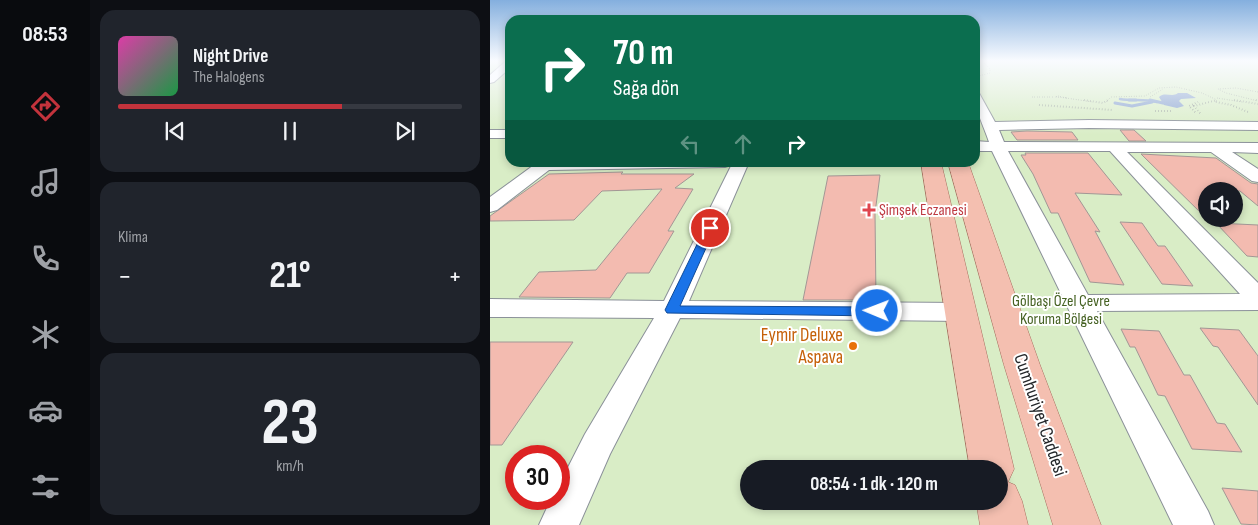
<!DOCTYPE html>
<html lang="tr">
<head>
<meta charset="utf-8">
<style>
	:root { --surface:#171b24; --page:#20242c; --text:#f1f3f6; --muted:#9ea1a6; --line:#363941; --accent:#c3333c }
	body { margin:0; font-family:"Sofia Sans Condensed",sans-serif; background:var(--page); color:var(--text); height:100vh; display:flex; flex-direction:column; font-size:19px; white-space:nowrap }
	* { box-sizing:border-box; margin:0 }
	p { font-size:16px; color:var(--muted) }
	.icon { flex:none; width:28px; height:28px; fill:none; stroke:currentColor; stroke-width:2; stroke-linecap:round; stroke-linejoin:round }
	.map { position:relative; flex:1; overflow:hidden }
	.sheet { display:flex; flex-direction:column; gap:10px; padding:10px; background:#0d0f14; width:400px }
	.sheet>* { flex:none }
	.guide { position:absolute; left:15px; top:15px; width:475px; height:152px; border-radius:15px; box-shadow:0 2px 8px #0003; background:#0b6e4f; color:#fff; overflow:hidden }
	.buttons { position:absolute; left:708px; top:182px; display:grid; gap:10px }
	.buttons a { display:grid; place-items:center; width:45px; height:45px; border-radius:50%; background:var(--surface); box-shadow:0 2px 8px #0003; font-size:25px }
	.speed { position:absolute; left:15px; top:445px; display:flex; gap:10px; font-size:25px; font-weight:700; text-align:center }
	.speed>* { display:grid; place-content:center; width:65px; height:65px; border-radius:50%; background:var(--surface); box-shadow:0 2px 8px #0003; line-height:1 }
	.speed .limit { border:8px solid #d22; background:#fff; color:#111 }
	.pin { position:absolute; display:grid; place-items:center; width:42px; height:42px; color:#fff; margin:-21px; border:2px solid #fff; border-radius:50%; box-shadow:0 1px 5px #0007 }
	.me { position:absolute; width:55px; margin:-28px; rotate:271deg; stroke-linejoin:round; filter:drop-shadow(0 0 4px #0008) }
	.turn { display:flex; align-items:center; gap:18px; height:105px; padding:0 25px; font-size:22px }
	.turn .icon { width:65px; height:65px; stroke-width:2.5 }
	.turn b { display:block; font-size:35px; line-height:42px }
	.lanes { display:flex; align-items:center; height:48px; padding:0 25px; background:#0003; justify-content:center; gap:25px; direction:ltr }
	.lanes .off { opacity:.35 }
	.big { font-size:38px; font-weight:700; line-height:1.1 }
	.sheet .card { flex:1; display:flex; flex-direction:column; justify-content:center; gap:8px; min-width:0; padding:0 18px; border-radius:15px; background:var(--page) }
	.sheet .dial { align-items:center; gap:0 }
	.dial b { font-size:65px; line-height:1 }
	.song { display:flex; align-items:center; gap:15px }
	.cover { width:60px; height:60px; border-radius:8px; background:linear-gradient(135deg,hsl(320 70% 55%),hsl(140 70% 35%)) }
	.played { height:5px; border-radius:2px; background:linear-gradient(90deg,var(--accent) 65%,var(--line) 65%) }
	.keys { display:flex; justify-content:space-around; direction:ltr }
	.heat { display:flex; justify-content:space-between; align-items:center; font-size:28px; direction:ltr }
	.trip { position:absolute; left:250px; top:460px; width:268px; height:50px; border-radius:25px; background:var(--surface); box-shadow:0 2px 8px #0003; font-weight:700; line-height:50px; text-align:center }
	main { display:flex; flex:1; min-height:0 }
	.tabs { display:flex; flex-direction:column; width:90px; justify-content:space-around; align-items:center; background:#090b0e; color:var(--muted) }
	.tabs .icon { width:35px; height:35px }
	.tabs .active { color:var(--accent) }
	.tabs b { font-size:22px; color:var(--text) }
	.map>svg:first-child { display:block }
	.green { fill:#d9edc6; fill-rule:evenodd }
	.water { fill:#8ea7d0 }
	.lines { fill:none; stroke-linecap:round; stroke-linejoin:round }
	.stream-far1 { stroke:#8ea7d0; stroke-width:2.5 }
	.stream { stroke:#8ea7d0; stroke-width:3 }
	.building { fill:#f3bbb0; stroke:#a29795 }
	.minor-casing { stroke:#8b9199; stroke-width:2 }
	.major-casing { stroke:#a76e5f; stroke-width:1 }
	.path-far1 { stroke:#83878c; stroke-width:1; stroke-dasharray:0.5 2; stroke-linecap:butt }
	.path { stroke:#83878c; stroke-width:2; stroke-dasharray:0.5 2.5; stroke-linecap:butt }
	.minor { fill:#fff; fill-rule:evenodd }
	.major { fill:#f4bfb0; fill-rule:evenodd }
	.route { fill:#1a73e8; stroke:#114b97 }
	.health-dot { fill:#e0444e; stroke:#fff; stroke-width:2 }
	.food-dot { fill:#e8710a; stroke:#fff; stroke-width:2 }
	.labels { text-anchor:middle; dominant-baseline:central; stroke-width:4; stroke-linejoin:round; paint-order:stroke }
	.health-label { font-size:16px; fill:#be3a42; stroke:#fff; text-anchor:start }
	.park-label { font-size:16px; fill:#466223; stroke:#fff }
	.near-food-label { font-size:19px; fill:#c56008; stroke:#fff; text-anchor:end }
	.near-street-label { font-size:19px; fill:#24272a; stroke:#fff }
</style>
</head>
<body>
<main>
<nav class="tabs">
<b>08:53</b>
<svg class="icon active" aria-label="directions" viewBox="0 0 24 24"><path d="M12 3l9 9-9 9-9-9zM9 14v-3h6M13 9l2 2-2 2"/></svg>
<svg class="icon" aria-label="music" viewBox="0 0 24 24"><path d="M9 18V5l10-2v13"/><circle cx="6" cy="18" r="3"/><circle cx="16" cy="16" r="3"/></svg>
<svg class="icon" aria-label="phone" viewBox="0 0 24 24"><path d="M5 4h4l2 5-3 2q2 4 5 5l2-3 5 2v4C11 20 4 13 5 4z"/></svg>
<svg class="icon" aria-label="climate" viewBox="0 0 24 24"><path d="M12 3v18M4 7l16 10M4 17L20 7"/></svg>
<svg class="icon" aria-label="car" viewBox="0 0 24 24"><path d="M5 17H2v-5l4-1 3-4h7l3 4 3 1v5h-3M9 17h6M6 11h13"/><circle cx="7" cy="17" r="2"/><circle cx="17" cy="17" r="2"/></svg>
<svg class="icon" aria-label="filters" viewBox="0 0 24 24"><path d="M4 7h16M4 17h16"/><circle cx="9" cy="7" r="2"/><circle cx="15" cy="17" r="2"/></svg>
</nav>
<section class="sheet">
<div class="card">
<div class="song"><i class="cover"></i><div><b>Night Drive</b><p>The Halogens</p></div></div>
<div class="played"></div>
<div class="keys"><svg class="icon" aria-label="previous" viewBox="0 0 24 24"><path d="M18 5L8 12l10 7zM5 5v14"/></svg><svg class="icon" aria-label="pause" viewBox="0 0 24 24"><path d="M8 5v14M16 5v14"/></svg><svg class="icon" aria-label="next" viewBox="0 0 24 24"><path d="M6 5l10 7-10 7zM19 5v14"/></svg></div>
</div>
<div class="card"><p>Klima</p>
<div class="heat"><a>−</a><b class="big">21°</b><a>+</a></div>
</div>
<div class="card dial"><b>23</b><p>km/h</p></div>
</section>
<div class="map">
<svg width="768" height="525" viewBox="0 0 768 525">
	<rect width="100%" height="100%" fill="#f1f7fe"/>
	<path class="green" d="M0 61H20V162H485V61H768V525H0ZM716 191H744V219H716ZM26 456H69V499H26ZM259 469H509V501H259Z"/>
	<path class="water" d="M688 93H697L706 98 691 99 689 101 694 106 687 108 674 105 669 97C675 91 682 98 688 93Z"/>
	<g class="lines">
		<path class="stream-far1" d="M630 99C643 101 654 99 667 102"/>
		<g class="stream">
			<polyline points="639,100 646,100"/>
			<polyline points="660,100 673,103"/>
			<polyline points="625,103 642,106 662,102"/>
		</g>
	</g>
	<g class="building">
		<polygon points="630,130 644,130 656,141 639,141"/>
		<polygon points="537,131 582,132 588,140 527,140 521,132"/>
		<polygon points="535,153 598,153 632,195 585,193 610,232 605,231 634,285 600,282 568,213 561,213 543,174 531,155 536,155"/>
		<polygon points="651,154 726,158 761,183 768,184 768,206 750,191 716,191 716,218"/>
		<polygon points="133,172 131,174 204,174 185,188 203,189 178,231 184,231 159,273 137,273 120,298 29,297 49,272 106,270 172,189 112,191 84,220 0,221 0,216 59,174"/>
		<polygon points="390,175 385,213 386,300 313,300 338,176"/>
		<polygon points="630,222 652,223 668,246 675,246 703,286 672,284"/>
		<polygon points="726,223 768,225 768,257 757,256"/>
		<polygon points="710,328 749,330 768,356 768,405 728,347 723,346"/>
		<polygon points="631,329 669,331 694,375 700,375 727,423 735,424 752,452 702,449 675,396 668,395 645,347 640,347"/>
		<polygon points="0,342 83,342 12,445 0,445"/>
		<polygon points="732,488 768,491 768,525 751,524"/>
	</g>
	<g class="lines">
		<g class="minor-casing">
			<g id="minor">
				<polygon points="16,61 20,61 20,68 4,82 0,83 0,75"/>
				<path d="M485 92 489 93 505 122 599 120 768 122V130L599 128 509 130 514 142 768 143V153L742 152 768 169V182L762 181 721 152H637L768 283V310L607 311 718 511 724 525H683L502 151H485V141L499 142C493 124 485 111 485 92ZM518 151H620L750 294 598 295Z"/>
				<rect x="0" y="130" width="20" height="8"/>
				<polygon points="48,162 243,162 241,165 235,167 59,170 7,210 0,212 0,197"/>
				<polygon points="243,162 259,162 199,301 472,303 481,306 485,312 481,318 472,321 190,318 120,454 89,525 49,525 61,499 69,499 69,485 95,434 164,318 0,317 0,299 174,301"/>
			</g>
		</g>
		<g class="major-casing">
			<g id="major">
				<polygon points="431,162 451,162 524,469 518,482 525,485 532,501 538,525 490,525 486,501 509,501 509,469 480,469"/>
				<polygon points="458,162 478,162 550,365 611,525 563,525 514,365"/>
			</g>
		</g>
		<g class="path-far1">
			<polyline points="485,77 500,73 500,69 492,61"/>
			<polyline points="768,92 746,88 728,89 736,93 768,101"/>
			<polygon points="568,96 577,98 565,97"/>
			<polyline points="542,97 564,97"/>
			<polyline points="660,97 673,89"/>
			<polyline points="576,98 603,102"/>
			<polyline points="727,98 752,102"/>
			<polyline points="616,102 621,97 655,96 669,88 686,87 712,93 727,100 725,102"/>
		</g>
		<g class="path">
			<polyline points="594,100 613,103 618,100"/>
			<polyline points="744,100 768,104"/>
			<polyline points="766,100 768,101"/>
			<polyline points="726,102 741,105 758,112"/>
			<polyline points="549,105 623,110"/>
			<polyline points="665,111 683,111"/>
			<polyline points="705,112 699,106 708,102"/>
			<polyline points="710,113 704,106 727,100"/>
		</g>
		<use href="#minor" class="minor"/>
		<use href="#major" class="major"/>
	</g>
	<linearGradient id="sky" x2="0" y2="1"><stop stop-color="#84afde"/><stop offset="0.45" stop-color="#f9fbff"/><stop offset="1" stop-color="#f9fbff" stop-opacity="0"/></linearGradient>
	<rect width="768" height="135" fill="url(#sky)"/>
	<polygon class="route" points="220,225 225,228 190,306 387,307 392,308 393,311 392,315 387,316 177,313 175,310 215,228"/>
	<path class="health-dot" d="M376.5 202.5h5v5h5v5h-5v5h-5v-5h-5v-5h5z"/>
	<circle class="food-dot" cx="363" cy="346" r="5"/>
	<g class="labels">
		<g class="health-label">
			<text x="389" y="210">Şimşek Eczanesi</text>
		</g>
		<g class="park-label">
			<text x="571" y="301">Gölbaşı Özel Çevre<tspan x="571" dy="18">Koruma Bölgesi</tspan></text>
		</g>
		<g class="near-food-label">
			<text x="353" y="335">Eymir Deluxe<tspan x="353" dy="22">Aspava</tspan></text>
		</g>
		<g class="near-street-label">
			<text transform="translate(550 415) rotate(71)">Cumhuriyet Caddesi</text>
		</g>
	</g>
</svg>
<div class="buttons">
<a><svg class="icon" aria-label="sound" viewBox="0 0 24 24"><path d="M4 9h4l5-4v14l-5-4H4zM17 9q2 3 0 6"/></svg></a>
</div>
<div class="speed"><div class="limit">30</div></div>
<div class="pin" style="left:220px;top:228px;background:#d93025"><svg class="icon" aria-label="arrive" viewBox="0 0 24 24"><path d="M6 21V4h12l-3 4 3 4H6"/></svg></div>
<svg class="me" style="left:387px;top:311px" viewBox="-20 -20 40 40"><circle r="17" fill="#1a73e8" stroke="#fff" stroke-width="3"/><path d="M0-11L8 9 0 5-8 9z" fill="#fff"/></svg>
<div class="trip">08:54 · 1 dk · 120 m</div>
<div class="guide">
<div class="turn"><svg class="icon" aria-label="right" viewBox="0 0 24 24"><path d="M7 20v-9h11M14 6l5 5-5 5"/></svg><div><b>70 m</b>Sağa dön</div></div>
<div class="lanes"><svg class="icon off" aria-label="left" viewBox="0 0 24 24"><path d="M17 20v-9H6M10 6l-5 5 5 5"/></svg><svg class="icon off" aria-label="ahead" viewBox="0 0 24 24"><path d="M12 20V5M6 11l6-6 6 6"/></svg><svg class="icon" aria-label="right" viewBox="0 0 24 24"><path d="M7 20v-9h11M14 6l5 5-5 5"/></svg></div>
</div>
</div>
</main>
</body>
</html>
